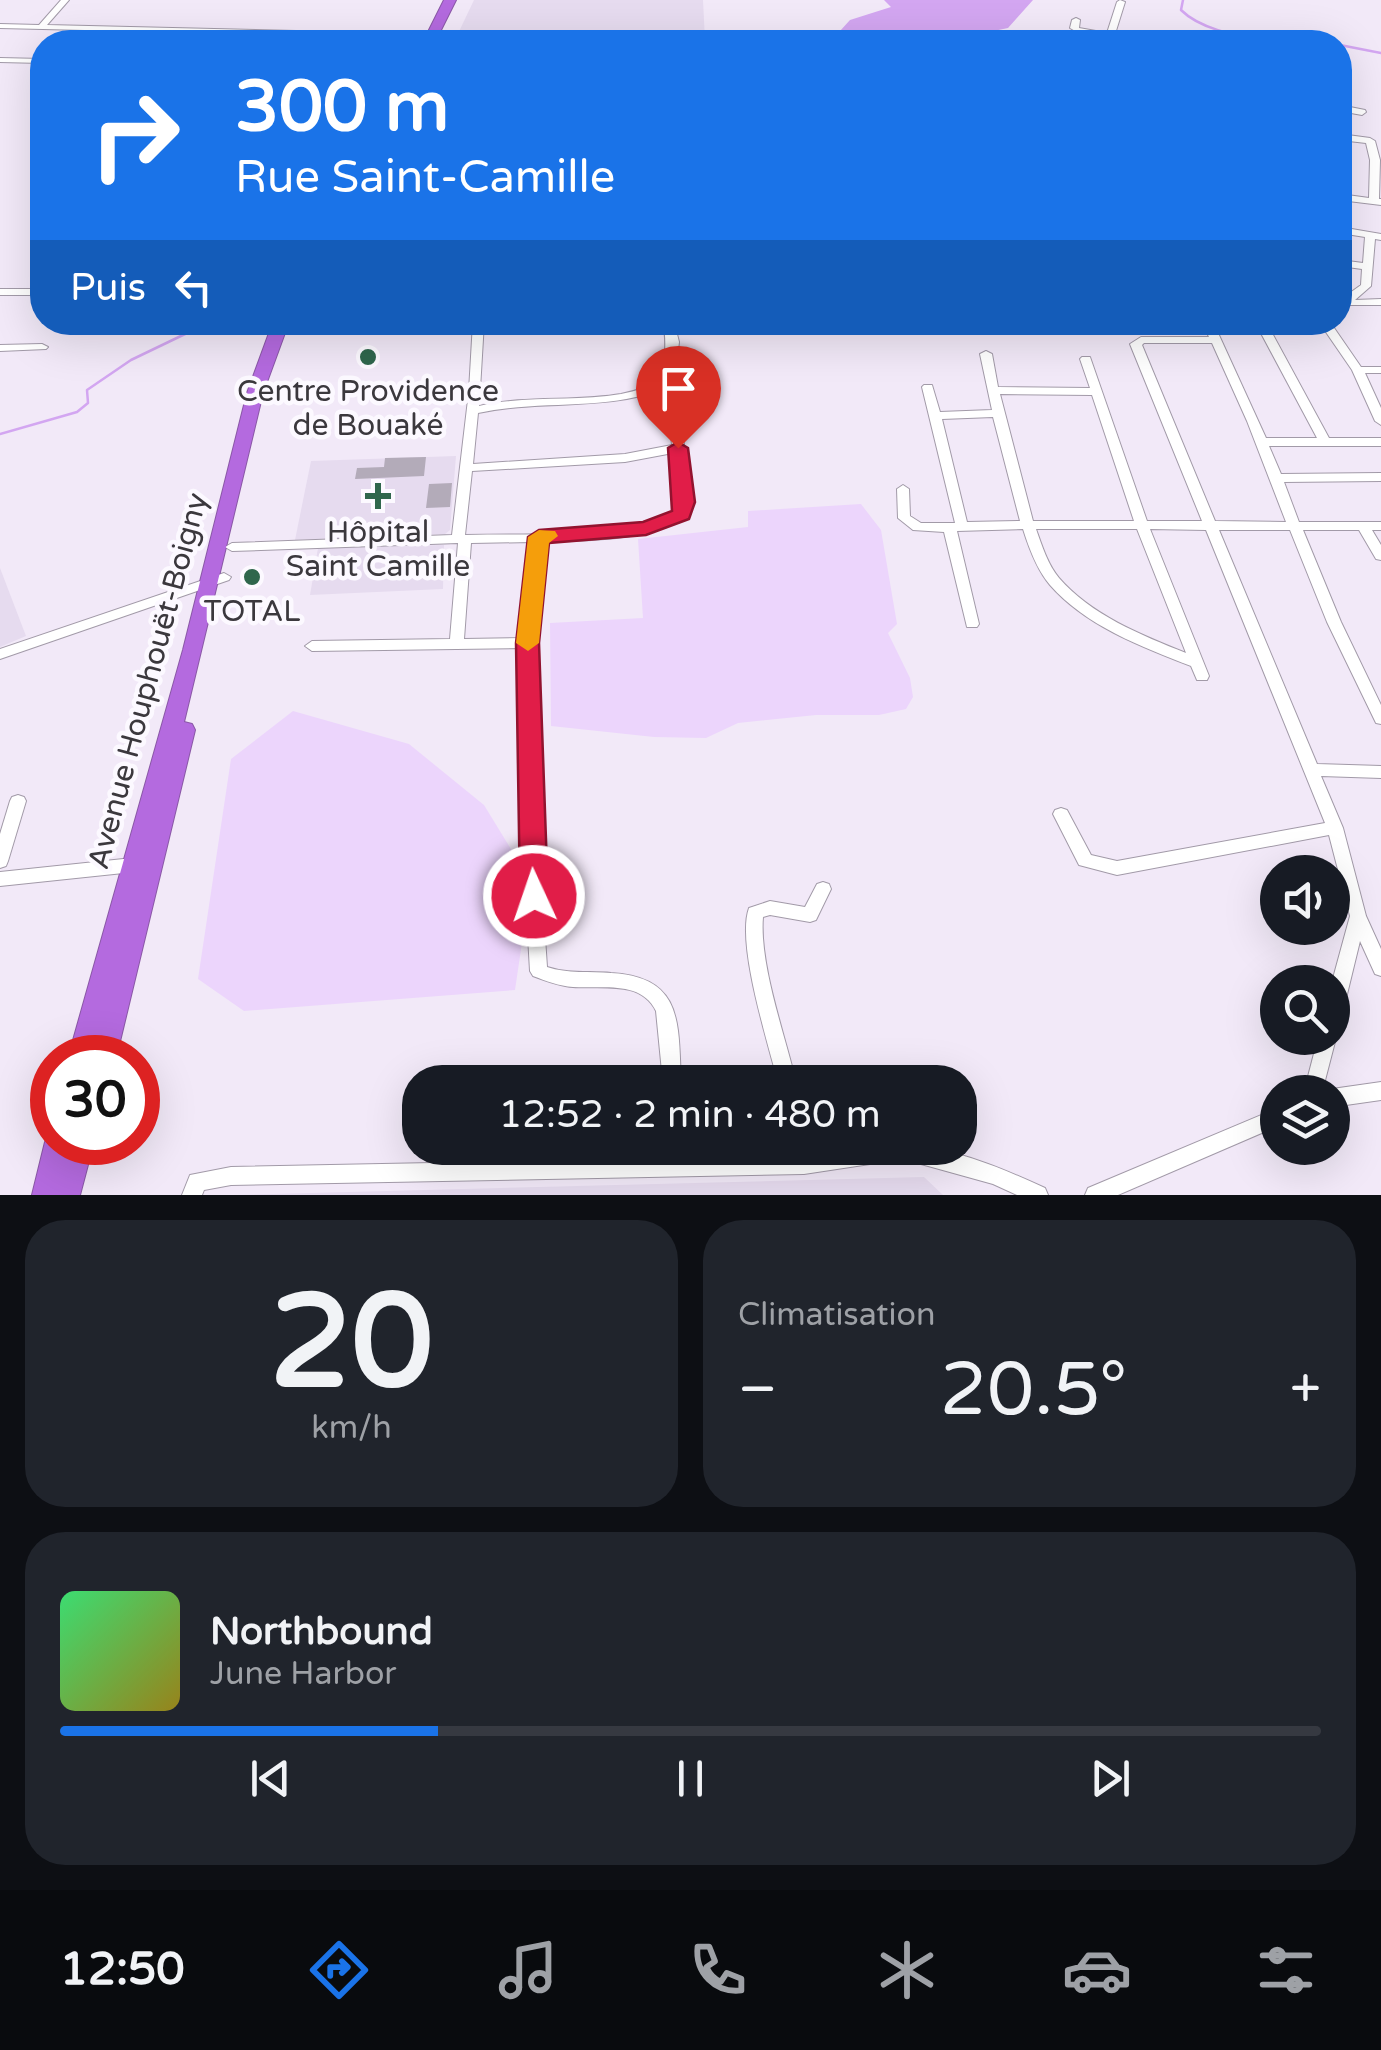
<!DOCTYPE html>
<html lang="fr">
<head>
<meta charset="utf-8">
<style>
	:root { --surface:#171b24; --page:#20242c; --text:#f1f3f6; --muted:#9ea1a6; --line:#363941; --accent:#1a73e8 }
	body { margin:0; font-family:"Varela Round",sans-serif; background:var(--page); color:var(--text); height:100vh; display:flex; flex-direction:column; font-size:38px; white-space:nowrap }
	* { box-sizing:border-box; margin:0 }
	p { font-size:32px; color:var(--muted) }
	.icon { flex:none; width:55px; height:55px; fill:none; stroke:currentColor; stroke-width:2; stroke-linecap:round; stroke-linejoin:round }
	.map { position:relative; height:1195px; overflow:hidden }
	.side { display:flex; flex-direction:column; gap:25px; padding:25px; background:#0d0f14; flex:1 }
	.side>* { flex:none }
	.hud { position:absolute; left:30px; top:30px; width:1322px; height:305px; border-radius:40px; box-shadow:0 10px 40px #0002; background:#1a73e8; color:#fff; overflow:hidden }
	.fabs { position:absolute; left:1260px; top:855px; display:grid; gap:20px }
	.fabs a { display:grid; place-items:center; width:90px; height:90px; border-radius:50%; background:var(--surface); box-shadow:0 10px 40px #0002; font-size:50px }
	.speed { position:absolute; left:30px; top:1035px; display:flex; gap:20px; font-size:50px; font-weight:700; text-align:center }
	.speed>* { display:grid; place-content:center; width:130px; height:130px; border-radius:50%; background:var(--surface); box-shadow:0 10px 40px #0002; line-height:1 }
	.speed .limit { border:15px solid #d22; background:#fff; color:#111 }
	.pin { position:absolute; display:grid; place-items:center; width:85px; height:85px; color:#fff; margin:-102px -42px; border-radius:50% 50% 50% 0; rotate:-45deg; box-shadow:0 0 10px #0007 }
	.pin .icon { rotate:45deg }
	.me { position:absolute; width:110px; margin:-55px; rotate:357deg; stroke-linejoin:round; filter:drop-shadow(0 0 8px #0008) }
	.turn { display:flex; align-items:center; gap:35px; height:210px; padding:0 40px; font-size:45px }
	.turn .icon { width:130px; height:130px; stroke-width:2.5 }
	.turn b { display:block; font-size:70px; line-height:85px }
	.then { display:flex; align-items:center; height:95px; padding:0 40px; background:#0003; gap:20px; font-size:38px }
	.big { font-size:75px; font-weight:600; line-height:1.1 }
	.side .tile { flex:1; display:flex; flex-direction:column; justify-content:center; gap:15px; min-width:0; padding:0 35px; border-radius:40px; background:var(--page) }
	.side .dial { align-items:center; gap:0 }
	.dial b { font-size:130px; line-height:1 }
	.song { display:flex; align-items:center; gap:30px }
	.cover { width:120px; height:120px; border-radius:15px; background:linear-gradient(135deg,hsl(140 70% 55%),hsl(50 70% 35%)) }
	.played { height:10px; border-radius:5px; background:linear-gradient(90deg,var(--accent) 30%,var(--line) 30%) }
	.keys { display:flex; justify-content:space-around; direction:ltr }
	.heat { display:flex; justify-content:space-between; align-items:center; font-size:55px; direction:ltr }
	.side .tiles { flex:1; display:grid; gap:25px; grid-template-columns:1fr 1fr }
	.tile:last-child { grid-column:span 2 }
	.trip { position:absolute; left:402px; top:1065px; width:575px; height:100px; border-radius:40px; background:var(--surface); box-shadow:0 10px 40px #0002; font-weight:600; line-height:100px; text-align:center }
	.dock { display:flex; height:160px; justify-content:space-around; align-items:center; background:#090b0e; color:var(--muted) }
	.dock .icon { width:70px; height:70px }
	.dock .current { color:var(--accent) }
	.dock b { font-size:45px; color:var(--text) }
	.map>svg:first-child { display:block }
	.built { fill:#e6dbef }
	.green { fill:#ecd5fc }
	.water { fill:#d3a6f1 }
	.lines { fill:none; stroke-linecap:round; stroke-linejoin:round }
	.stream { stroke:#d3a6f1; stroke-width:2.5 }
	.building { fill:#b3abb9 }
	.minor-casing { stroke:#a29aa8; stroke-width:2 }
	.highway-casing { stroke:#8a58a6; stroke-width:2 }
	.minor { fill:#fff; fill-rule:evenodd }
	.highway { fill:#b46adf; fill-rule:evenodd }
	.route { fill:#e11d48; stroke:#92132f; stroke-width:2.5 }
	.slow { fill:#f59e0b }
	.poi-dot { fill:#2f664c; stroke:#fcf9ff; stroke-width:4 }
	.labels { text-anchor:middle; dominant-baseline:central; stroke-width:9; stroke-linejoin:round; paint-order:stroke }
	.poi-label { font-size:30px; fill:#3b383d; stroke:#fcf9ff }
	.street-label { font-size:30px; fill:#3b383d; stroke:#fcf9ff }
</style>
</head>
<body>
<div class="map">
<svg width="1381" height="1195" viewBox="0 0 1381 1195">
	<rect width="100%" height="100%" fill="#f2e9f8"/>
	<g class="built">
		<polygon points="474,0 703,0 705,40 454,42"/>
		<polygon points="456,456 450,530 445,534 295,540 311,461"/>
		<polygon points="444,545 443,589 310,595 318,548"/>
		<polygon points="0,568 26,636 0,647"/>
		<polygon points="924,1177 943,1195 233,1195"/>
	</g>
	<g class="green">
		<polygon points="861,504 881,530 897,624 888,633 910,678 913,697 906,709 879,715 816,715 738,723 706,738 654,737 551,726 550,623 643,618 638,539 748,527 748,511"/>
		<polygon points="293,711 409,744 484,805 531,882 515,990 244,1011 198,979 231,759"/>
	</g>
	<polygon class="water" points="884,0 1033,0 1008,28 941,42 830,42 850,20 891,7"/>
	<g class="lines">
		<g class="stream">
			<path d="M1183 0 1181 10C1198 27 1236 38 1260 36 1268 35 1274 31 1283 32 1298 34 1314 39 1329 42"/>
			<polyline points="1340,45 1381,53"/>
			<polyline points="0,434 77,412 88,403 87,390 131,360 210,322"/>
		</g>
	</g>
	<g class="building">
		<polygon points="426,457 424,476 355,479 357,468 384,467 385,458"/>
		<polygon points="452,483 450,507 426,508 429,484"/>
	</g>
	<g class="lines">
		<g class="minor-casing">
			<g id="minor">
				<polygon points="61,0 69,0 47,25 423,34 427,36 423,38 0,28 0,24 39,25"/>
				<polygon points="1120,0 1125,2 1115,34 1149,40 1153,42 1137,42 1077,32 1070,28 1072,20 1076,18 1080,20 1079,28 1107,33 1117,2"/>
				<polygon points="0,58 42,59 42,63 0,62"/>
				<polygon points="1340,105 1365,110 1366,112 1362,115 1340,111"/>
				<polygon points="1340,134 1370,138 1375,141 1380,160 1379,199 1381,199 1381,205 1340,200 1340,194 1369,198 1370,160 1366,143 1340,140"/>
				<polygon points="1340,227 1381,234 1381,240 1375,239 1371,286 1355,300 1381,299 1381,305 1340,305 1340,300 1361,285 1362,269 1340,266 1340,260 1363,263 1365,237 1340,233"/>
				<rect x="0" y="289" width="42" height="6"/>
				<path d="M473 322H484L479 406C526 395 574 402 621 394 636 391 651 386 665 380 663 359 668 344 663 322H674L679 342 676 368 690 502 688 515C654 541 587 540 545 542L535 643 540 865 547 967C568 974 590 971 611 973 684 977 678 1024 681 1082H663L656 1011C641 980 602 989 573 987 559 986 546 981 533 976L530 971 524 865 521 648 312 651 305 646 312 641 450 639 458 543 232 551 225 547 232 543 452 535 469 391ZM666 388 672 445 625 454 473 464 478 413C541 399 606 412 666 388ZM673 453 678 502 676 513C610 540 535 533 465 535L472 471 625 462ZM532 542 521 638 464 639 471 543Z"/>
				<path d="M1202 322H1213L1266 438H1317L1255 322H1266L1329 438H1381V446H1269L1281 474 1381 473V481L1284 482 1299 522H1381V530H1372L1381 545V560L1376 559 1359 530H1303L1341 622 1381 705V724L1376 723 1327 622 1290 530H1219L1317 764 1381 766V778L1321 776 1343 828 1366 916 1381 949V976L1375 974 1360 941 1341 1019 1338 1025 1332 1027V982L1350 916 1329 835 1117 875 1079 865 1053 814 1055 810 1061 808 1067 810 1091 855 1117 861 1325 823 1206 530 1150 529 1209 676 1207 680H1197L1191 666C1142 647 1086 626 1050 585 1037 570 1029 548 1023 529L957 531 979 624 977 627H967L944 532 913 530 898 518 897 489 903 485 909 489 910 516 921 523H955L922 387 924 385H932L940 412 992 410 980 354 986 351 992 354 998 387 1090 388 1080 359 1082 357H1090L1147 521H1202L1130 344 1141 337H1209ZM1144 343H1212L1247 421 1286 522 1215 521 1142 345ZM1000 394 1092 395 1134 521H1033ZM993 417 1020 521 967 522 942 419ZM1036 529H1137L1186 653C1141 635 1091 615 1059 578 1048 565 1042 546 1036 529Z"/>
				<polygon points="1319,322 1330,322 1361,367 1381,367 1381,373 1365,373 1381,408 1381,425 1375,421 1352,370"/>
				<polygon points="42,344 48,347 46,349 0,351 0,345"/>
				<polygon points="224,573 231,577 229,580 0,659 0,649"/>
				<polygon points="18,795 24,797 26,801 8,861 6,866 0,868 0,834 10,801 12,797"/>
				<polygon points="133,858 139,860 141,865 139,870 133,872 0,886 0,872"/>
				<path d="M823 882 829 884 831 889 816 920 810 922 770 915 763 917C759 964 785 1035 796 1082H778C768 1043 736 943 749 908L770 901 805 907 817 884Z"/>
				<polygon points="1332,1032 1336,1038 1322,1092 1304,1092 1318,1038 1332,1038"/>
				<polygon points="1381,1082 1381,1100 1332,1107 1332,1092 1325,1092 1332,1089"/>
				<polygon points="1278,1108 1278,1126 1118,1195 1085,1195 1088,1188"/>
				<path d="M791 1148H810L812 1155C848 1149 892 1143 928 1148 967 1153 1010 1172 1045 1188L1048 1195H1017L993 1184 903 1159 804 1174 231 1185 204 1190 202 1195H182L190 1175 231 1167 793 1156Z"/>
			</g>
		</g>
		<g class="highway-casing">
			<g id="highway">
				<polygon points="444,0 456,0 435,42 423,42"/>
				<polygon points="273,322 289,322 263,393 184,722 192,724 195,730 116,1058 68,1058 183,650 247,393"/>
				<polygon points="52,1131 52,1142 94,1142 80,1195 32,1195 45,1142"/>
			</g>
		</g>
		<use href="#minor" class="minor"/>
		<use href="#highway" class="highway"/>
	</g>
	<polygon class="route" points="678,442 688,448 695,502 689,519 646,535 549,543 539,643 548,896 544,904 534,907 524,904 520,896 516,643 528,537 539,530 643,522 672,511 668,448"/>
	<polygon class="slow" points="539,530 555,531 558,536 549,543 539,643 528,651 516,643 528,537"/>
	<g class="poi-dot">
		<circle cx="368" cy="357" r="10"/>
		<path d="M373 481h10v10h10v10h-10v10h-10v-10h-10v-10h10z"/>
		<circle cx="252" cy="577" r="10"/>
	</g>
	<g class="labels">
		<g class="poi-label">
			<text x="368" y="391">Centre Providence<tspan x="368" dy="34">de Bouaké</tspan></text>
			<text x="378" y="532">Hôpital<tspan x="378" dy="34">Saint Camille</tspan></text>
			<text x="252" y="611">TOTAL</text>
		</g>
		<g class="street-label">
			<text transform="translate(148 681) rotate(-75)">Avenue Houphouët-Boigny</text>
		</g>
	</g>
</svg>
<div class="fabs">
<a><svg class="icon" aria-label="sound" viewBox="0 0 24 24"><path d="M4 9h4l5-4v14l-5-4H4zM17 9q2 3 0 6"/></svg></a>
<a><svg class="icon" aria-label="search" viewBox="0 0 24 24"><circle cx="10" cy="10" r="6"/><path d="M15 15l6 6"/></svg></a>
<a><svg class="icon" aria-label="layers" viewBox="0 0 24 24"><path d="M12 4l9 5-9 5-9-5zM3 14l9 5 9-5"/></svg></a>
</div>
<div class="speed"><div class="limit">30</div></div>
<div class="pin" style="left:678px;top:448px;background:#d93025"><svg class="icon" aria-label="arrive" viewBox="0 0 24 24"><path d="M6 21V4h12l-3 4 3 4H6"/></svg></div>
<svg class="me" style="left:534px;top:896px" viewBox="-20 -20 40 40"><circle r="17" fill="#e11d48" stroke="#fff" stroke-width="3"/><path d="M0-11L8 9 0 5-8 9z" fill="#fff"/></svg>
<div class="trip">12:52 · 2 min · 480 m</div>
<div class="hud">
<div class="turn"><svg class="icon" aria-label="right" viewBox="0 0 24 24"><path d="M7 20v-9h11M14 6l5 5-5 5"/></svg><div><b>300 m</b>Rue Saint-Camille</div></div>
<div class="then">Puis<svg class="icon" aria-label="left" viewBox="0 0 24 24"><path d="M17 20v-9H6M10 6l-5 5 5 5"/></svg></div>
</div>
</div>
<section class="side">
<div class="tiles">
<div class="tile dial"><b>20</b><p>km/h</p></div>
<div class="tile"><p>Climatisation</p>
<div class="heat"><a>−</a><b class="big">20.5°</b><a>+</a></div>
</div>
<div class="tile">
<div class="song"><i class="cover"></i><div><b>Northbound</b><p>June Harbor</p></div></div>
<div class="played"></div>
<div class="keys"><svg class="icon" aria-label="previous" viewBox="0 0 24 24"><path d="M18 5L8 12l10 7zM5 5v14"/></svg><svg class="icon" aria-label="pause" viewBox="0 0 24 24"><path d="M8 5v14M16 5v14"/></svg><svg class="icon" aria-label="next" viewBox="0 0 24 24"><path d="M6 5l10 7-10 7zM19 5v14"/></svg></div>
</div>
</div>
</section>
<nav class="dock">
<b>12:50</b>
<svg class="icon current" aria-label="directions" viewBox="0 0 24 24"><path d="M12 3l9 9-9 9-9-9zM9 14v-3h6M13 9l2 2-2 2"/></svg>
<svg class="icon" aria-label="music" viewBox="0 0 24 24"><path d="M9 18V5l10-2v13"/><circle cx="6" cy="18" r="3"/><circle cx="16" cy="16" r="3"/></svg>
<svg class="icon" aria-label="phone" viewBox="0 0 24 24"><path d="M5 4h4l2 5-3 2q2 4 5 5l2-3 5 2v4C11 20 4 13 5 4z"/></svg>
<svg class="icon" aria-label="climate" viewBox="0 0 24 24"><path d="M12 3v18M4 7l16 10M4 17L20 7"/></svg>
<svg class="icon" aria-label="car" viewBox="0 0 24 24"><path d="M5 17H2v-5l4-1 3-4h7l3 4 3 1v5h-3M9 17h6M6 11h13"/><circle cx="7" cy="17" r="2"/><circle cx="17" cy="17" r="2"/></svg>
<svg class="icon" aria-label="filters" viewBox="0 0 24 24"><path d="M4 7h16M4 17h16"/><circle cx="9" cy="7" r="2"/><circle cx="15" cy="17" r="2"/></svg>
</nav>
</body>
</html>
